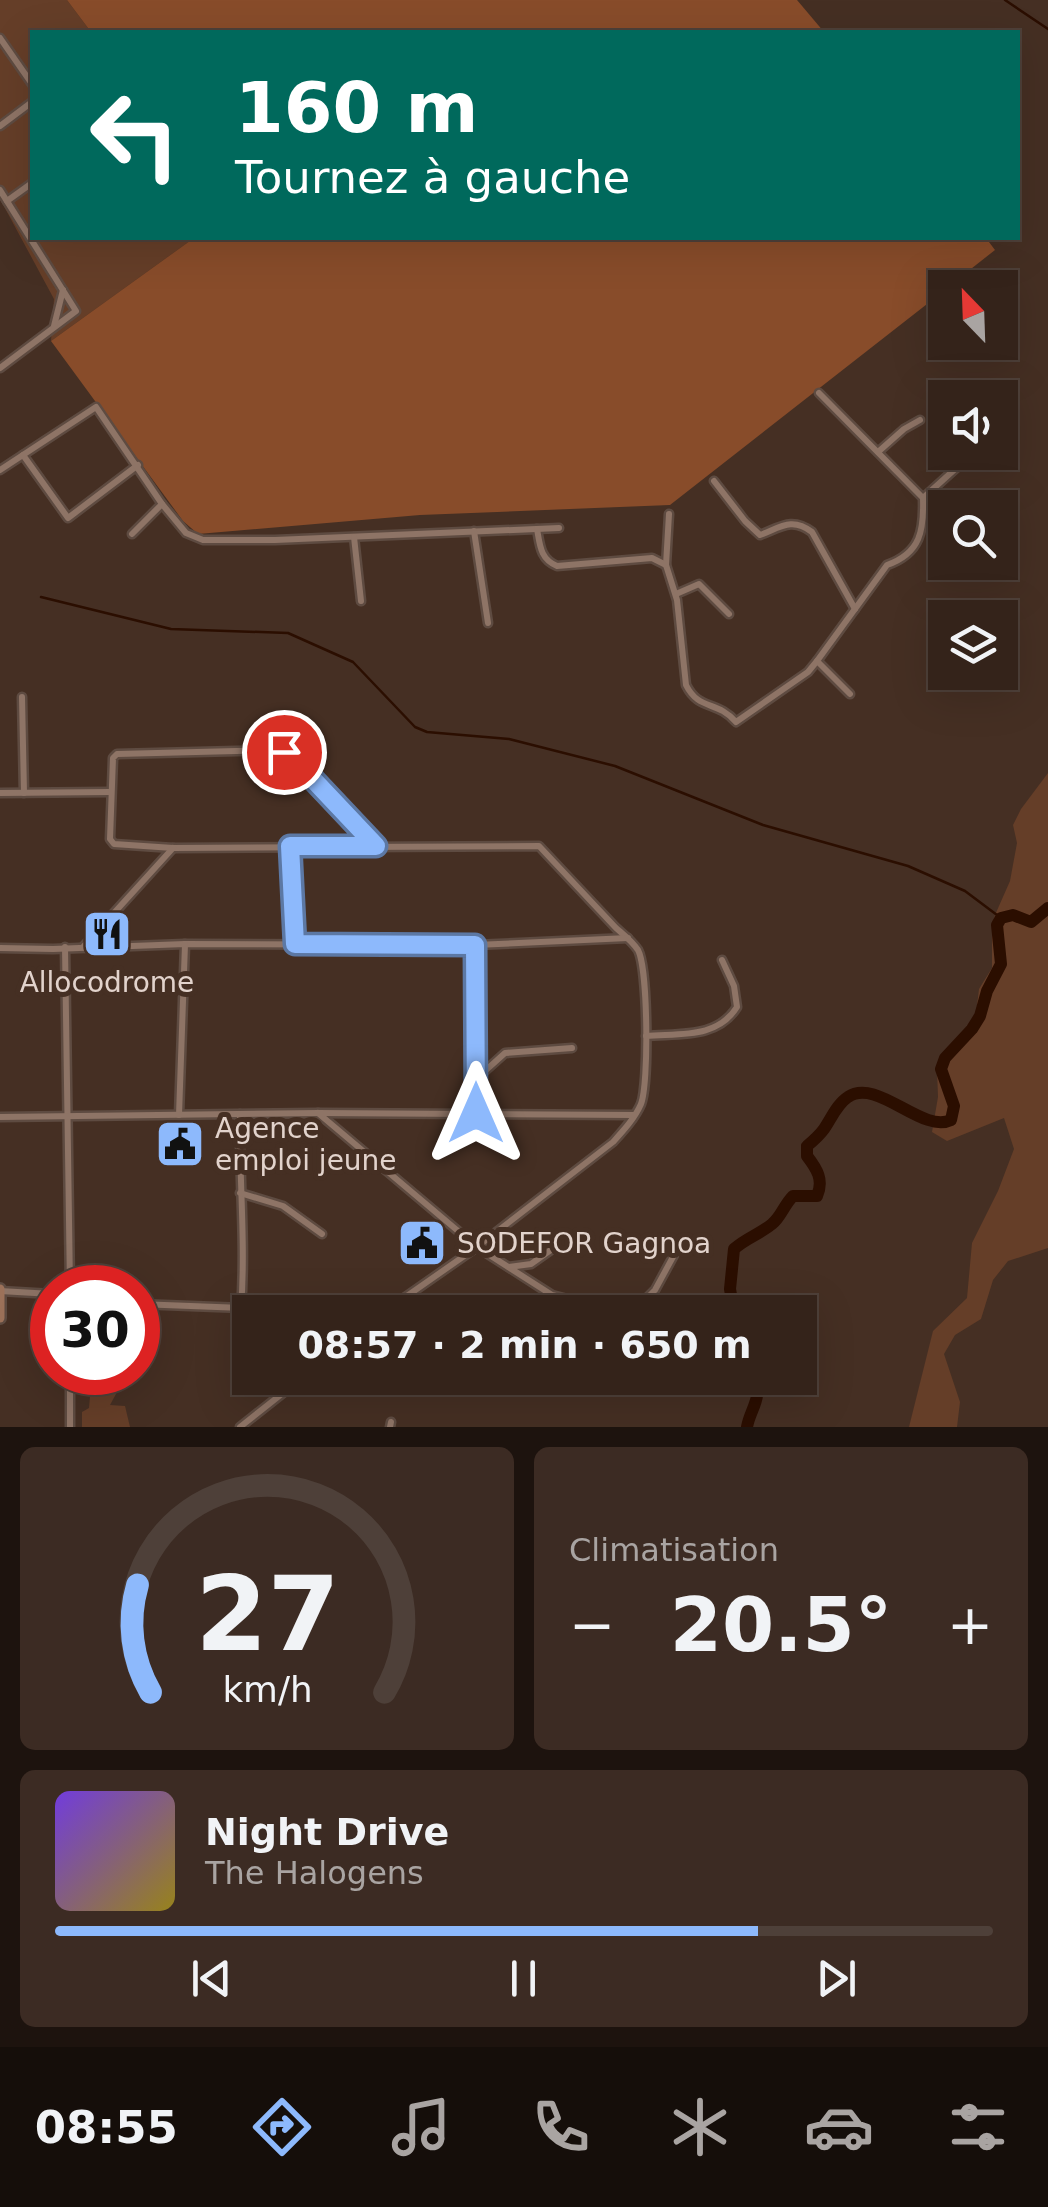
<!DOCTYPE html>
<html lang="fr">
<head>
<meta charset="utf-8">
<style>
	:root { --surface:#34231a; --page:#3c2b23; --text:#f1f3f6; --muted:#a9a4a2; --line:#4e4039; --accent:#8db9fc }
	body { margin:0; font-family:"DejaVu Sans",sans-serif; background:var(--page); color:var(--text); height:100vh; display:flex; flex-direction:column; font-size:38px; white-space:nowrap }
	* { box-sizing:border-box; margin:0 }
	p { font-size:32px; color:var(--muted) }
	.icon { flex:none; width:55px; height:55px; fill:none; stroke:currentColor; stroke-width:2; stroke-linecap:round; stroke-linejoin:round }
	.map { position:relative; height:1427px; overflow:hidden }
	.panel { display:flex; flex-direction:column; gap:20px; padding:20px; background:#1d130e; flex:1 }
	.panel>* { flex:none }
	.hud { position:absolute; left:30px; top:30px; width:990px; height:210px; border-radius:0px; box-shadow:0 10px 40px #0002,0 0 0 2px var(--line); background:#00695c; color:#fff; overflow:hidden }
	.needle { width:65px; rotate:337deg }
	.fabs { position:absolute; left:928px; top:270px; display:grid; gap:20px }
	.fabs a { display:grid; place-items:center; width:90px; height:90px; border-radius:0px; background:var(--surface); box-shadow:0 10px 40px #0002,0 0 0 2px var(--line); font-size:50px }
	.speed { position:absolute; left:30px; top:1265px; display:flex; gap:20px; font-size:50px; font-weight:700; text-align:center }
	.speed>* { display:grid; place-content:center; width:130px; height:130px; border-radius:50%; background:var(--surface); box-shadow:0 10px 40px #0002,0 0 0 2px var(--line); line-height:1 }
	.speed .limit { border:15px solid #d22; background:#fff; color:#111 }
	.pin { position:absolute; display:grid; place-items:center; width:85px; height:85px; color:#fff; margin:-42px; border:5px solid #fff; border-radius:50%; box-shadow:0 2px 10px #0007 }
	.me { position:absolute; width:110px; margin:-55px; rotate:0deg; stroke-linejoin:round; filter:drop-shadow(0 0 8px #0008) }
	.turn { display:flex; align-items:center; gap:35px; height:210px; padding:0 40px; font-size:45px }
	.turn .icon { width:130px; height:130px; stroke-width:2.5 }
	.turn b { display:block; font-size:70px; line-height:85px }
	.big { font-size:75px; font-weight:700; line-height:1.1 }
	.panel .widget { flex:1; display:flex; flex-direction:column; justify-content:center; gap:15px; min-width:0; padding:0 35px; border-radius:15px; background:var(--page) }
	.panel .dial { align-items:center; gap:0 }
	.dial svg { height:260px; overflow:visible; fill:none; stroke:var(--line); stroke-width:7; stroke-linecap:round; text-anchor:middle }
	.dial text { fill:var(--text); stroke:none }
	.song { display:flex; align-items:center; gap:30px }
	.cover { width:120px; height:120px; border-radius:15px; background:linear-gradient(135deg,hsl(260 70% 55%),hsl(50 70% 35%)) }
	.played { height:10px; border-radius:5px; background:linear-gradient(90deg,var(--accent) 75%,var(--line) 75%) }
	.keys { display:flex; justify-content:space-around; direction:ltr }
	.heat { display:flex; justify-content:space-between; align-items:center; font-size:55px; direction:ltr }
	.panel .tiles { flex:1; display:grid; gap:20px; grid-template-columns:1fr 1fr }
	.widget:last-child { grid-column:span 2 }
	.trip { position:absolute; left:232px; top:1295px; width:585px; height:100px; border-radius:0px; background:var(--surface); box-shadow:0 10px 40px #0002,0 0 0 2px var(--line); font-weight:700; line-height:100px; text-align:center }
	.tab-bar { display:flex; height:160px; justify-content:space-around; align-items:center; background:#150e0a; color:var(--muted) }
	.tab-bar .icon { width:70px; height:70px }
	.tab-bar .selected { color:var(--accent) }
	.tab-bar b { font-size:45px; color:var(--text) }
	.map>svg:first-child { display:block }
	.green { fill:#653e28 }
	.forest { fill:#884c2a }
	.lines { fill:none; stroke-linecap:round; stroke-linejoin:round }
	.stream { stroke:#2b0e00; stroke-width:2.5 }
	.river { stroke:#2b0e00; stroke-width:12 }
	.minor-casing { stroke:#5e4b41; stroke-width:11 }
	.secondary-casing { stroke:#5e4b41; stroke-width:14 }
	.minor { stroke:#8e7466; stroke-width:6 }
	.secondary { stroke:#9c7159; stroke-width:9 }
	.route-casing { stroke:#5c78a4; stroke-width:25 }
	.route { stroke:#8db9fc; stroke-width:18 }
	.labels { text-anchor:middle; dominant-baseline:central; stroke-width:10; stroke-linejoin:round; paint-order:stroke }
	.poi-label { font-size:28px; fill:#e2d3cc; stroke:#452f23; text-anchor:start }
</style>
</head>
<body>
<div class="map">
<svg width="1048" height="1427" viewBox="0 0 1048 1427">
	<rect width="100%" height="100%" fill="#452f23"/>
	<g class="green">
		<polygon points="0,0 67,0 91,32 32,32 32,238 194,238 51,341 54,299 0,199"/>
		<polygon points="1048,773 1048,1248 1008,1261 993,1280 981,1319 955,1335 944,1354 960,1402 957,1427 909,1427 933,1331 967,1298 972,1243 998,1191 1014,1149 1004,1118 947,1141 932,1132 938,1097 937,1069 940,1056 972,1024 976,1014 979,989 992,968 992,928 995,915 1010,881 1017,843 1013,825 1021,809"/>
		<polygon points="92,1373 125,1373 125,1377 117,1377 116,1394 110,1405 125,1406 130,1427 82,1427 82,1412 89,1408"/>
	</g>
	<g class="forest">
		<polygon points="67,0 797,0 824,32 91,32"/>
		<polygon points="194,238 986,238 995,250 948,287 945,288 945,290 670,505 420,515 198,534 183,521 51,341"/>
	</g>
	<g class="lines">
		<g class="stream">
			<polyline points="1005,0 1048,29"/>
			<polyline points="41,597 171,629 288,633 353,662 415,727 427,732 509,739 615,766 763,825 908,866 965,891 1001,918"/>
		</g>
		<g class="river">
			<path d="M734 1312 730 1289 734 1249C746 1238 760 1234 772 1224 781 1217 784 1205 793 1196H817C824 1180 817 1169 807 1156V1146C813 1141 819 1136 824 1129 831 1119 837 1104 848 1097 877 1077 922 1134 951 1120L954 1106 941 1069 945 1058 972 1029 980 1016 987 991 1001 964 997 925 1001 918 1013 915 1031 922 1048 908"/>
			<path d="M747 1427C750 1409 765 1395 752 1378"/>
		</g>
		<g class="minor-casing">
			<g id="minor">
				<polyline points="0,38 32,84"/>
				<polyline points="0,126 32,102"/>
				<polyline points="0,190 76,311 0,368"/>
				<polyline points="7,201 32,183"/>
				<polyline points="54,326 63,290"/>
				<path d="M819 393 923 498C924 530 921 553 887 565L817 661 850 694"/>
				<polyline points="878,452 904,429 920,420"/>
				<polyline points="23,455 68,518 138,465"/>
				<polyline points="0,470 96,407 162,504 186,533 203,540 275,540 559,528"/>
				<path d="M714 481 745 521 760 535C781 527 792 517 812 532L855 609"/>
				<polyline points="923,498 974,452"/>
				<path d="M669 514 666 565 677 600 686 685C699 711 717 700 736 722L808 672 817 661"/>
				<path d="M537 529C540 545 540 559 557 566L652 558 666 565"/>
				<polyline points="474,531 488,623"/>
				<polyline points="132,534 162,504"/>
				<polyline points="354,537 361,601"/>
				<polyline points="676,594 699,584 729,614"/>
				<polyline points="22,697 24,793"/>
				<polyline points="0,793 110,792"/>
				<path d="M376 846 292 757 284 752 271 750 117 754 113 758 110 839 114 844 173 848 539 846 616 928C624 935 632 941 638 950 648 969 649 1083 641 1104 635 1118 623 1131 613 1142L477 1247 384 1312"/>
				<polyline points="290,847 295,944"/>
				<polyline points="475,945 475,1113"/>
				<polyline points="84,946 173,848"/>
				<polyline points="65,947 70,1288"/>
				<polyline points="0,948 53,949 185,944 475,945 628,938"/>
				<path d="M646 1036C679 1033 717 1039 737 1007L734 986 722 960"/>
				<polyline points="476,1079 505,1053 572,1048"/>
				<polyline points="318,1113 477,1247 552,1295 598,1307 621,1309 642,1303 655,1290 674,1255"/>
				<path d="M240 1114C239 1179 246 1244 241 1308"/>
				<polyline points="179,1115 185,944"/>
				<polyline points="0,1117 318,1113 634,1115"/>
				<polyline points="240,1193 283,1206 322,1234"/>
				<polyline points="509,1267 531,1264 555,1247"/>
				<polyline points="0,1291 52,1294"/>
				<polyline points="138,1304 344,1312"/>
				<polyline points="70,1427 70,1372"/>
				<polyline points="240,1427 302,1378"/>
				<polyline points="390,1427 391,1422"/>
			</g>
		</g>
		<g class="secondary-casing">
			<polyline id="secondary" points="0,1289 0,1318"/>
		</g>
		<use href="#minor" class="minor"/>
		<use href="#secondary" class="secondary"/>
	</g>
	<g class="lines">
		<g class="route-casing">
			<polyline id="route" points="284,752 292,757 376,846 290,846 295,944 475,945 476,1113"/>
		</g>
		<use href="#route" class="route"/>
	</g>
	<defs>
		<g id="restaurant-square" transform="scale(2.5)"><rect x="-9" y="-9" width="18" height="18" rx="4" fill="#8db9fc" stroke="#452f23"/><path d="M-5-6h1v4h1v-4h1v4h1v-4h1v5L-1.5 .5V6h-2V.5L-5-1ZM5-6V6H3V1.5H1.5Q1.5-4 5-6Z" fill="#111"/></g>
		<g id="civic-square" transform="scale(2.5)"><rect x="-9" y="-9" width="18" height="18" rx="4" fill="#8db9fc" stroke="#452f23"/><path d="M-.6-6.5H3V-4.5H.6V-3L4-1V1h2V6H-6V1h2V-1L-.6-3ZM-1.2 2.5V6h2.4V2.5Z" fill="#111"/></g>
	</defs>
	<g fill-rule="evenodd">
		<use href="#restaurant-square" x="107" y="934"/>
		<use href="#civic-square" x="180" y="1144"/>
		<use href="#civic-square" x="422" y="1243"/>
	</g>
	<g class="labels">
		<g class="poi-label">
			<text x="107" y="982" text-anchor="middle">Allocodrome</text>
			<text x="215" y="1128">Agence<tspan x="215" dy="32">emploi jeune</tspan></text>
			<text x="457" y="1243">SODEFOR Gagnoa</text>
		</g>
	</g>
</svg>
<div class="fabs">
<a><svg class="needle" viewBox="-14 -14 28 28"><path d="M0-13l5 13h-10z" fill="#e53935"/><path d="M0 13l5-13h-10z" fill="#a9a4a2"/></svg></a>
<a><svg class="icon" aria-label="sound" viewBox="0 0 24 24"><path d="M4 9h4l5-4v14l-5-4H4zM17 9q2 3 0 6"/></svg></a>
<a><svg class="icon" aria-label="search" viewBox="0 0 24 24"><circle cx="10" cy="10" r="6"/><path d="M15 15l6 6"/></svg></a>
<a><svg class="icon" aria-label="layers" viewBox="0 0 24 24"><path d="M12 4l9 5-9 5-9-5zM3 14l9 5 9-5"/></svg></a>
</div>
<div class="speed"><div class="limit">30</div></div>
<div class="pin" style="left:284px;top:752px;background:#d93025"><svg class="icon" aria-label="arrive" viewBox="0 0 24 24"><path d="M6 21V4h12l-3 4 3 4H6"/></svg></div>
<svg class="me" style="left:476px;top:1113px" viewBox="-20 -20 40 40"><path d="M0-17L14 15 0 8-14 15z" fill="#8db9fc" stroke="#fff" stroke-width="4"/></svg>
<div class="trip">08:57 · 2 min · 650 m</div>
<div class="hud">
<div class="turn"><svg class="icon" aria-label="left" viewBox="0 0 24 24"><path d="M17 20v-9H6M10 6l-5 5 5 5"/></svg><div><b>160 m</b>Tournez à gauche</div></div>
</div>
</div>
<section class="panel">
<div class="tiles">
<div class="widget dial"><svg viewBox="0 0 100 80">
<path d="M14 69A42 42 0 1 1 86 69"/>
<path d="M14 69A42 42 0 0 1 10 36" stroke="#8db9fc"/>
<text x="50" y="56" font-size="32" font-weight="700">27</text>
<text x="50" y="72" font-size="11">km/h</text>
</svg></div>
<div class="widget"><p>Climatisation</p>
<div class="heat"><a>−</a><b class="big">20.5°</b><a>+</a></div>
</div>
<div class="widget">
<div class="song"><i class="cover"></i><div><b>Night Drive</b><p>The Halogens</p></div></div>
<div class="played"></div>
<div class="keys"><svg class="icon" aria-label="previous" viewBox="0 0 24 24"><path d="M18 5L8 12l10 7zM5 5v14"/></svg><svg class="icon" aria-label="pause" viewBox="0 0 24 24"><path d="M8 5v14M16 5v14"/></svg><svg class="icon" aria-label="next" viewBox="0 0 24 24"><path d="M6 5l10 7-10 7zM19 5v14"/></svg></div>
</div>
</div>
</section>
<nav class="tab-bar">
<b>08:55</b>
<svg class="icon selected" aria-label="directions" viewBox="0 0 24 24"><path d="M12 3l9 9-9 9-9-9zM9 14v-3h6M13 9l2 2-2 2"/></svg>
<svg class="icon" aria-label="music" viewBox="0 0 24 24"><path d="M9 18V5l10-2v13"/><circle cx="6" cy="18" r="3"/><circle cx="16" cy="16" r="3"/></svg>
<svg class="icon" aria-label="phone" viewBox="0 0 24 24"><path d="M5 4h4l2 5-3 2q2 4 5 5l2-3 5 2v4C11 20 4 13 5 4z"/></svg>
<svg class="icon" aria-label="climate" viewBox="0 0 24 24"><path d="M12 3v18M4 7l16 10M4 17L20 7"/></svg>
<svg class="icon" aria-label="car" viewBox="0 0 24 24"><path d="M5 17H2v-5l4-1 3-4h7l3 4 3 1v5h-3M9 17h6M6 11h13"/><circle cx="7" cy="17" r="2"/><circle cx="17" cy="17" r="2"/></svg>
<svg class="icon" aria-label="filters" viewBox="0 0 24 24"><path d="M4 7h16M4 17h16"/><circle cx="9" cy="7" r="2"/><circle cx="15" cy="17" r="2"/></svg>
</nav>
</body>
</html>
